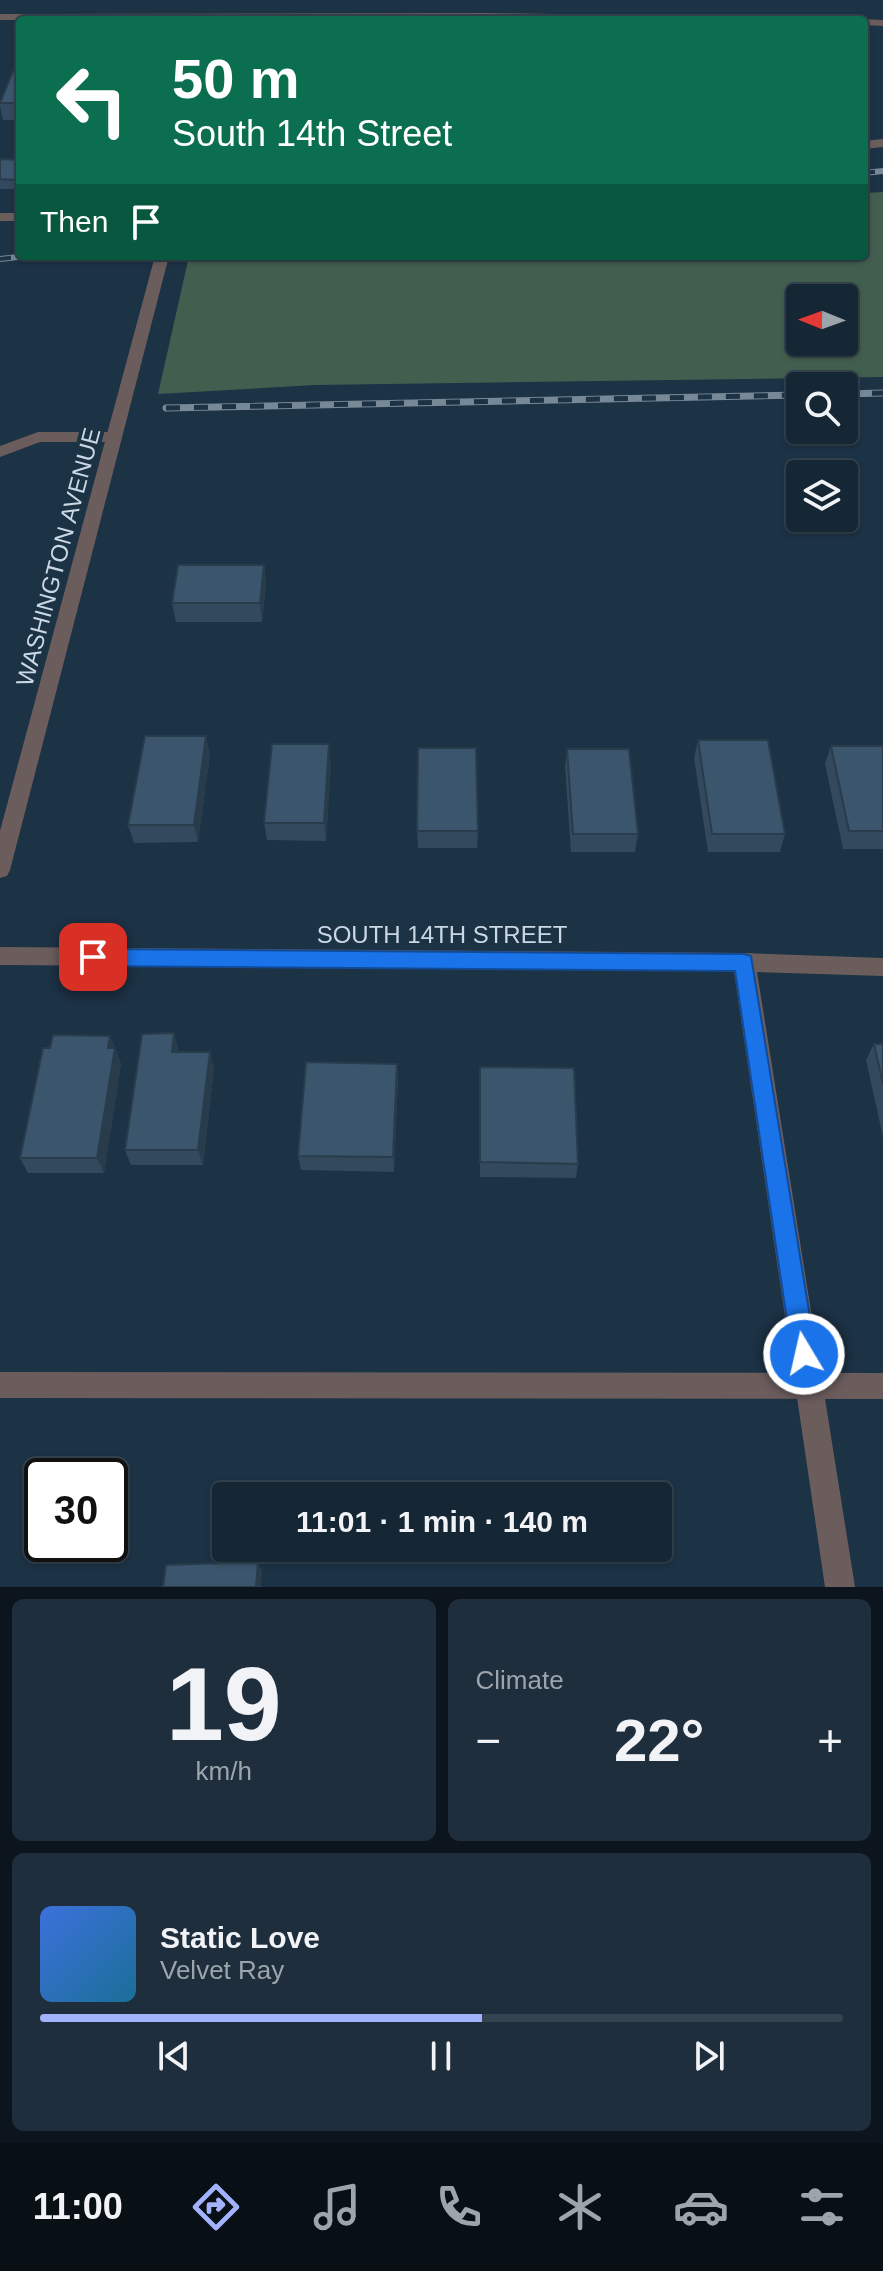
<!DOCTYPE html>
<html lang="en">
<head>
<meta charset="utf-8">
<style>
	:root { --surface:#152634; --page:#1e2e3c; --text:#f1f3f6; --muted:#9da5ac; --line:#34434f; --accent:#a3b2fd }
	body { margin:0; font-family:Arial,sans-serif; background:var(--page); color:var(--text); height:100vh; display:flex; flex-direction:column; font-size:30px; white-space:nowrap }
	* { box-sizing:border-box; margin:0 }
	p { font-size:26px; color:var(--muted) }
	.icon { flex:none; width:44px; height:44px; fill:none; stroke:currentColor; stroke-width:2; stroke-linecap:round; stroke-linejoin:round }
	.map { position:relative; height:1587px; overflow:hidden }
	.details { display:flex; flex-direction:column; gap:12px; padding:12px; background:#0c151d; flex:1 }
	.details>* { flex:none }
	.hud { position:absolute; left:16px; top:16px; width:852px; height:244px; border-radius:8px; box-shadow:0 2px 6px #0004,0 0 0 2px var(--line); background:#0b6e4f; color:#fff; overflow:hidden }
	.needle { width:52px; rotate:271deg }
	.tools { position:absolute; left:786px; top:284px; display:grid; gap:16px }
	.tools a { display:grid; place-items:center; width:72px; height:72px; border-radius:8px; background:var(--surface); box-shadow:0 2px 6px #0004,0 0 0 2px var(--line); font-size:40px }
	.speed { position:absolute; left:24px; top:1458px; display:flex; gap:16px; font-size:40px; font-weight:700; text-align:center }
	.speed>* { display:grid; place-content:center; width:104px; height:104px; border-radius:50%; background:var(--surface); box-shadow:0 2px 6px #0004,0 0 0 2px var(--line); line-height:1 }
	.speed .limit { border:4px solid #111; border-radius:12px; background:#fff; color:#111 }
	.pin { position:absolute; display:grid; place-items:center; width:68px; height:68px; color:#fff; margin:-34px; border-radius:16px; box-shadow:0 4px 12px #0006 }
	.me { position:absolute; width:88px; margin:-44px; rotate:351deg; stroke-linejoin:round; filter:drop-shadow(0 0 6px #0008) }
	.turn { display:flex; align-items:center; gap:28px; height:168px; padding:0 24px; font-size:36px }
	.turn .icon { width:104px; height:104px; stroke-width:2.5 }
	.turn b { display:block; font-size:56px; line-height:68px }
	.then { display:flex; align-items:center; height:76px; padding:0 24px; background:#0003; gap:16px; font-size:30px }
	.big { font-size:60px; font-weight:800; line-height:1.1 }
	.details .tile { flex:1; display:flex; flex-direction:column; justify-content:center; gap:12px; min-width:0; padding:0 28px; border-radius:12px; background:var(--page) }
	.details .dial { align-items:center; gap:0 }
	.dial b { font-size:104px; line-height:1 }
	.song { display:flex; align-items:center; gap:24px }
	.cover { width:96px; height:96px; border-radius:12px; background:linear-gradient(135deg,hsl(220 70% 55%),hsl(200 70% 35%)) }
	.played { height:8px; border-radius:4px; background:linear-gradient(90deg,var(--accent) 55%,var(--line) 55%) }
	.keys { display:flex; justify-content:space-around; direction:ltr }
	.heat { display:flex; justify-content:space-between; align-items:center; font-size:44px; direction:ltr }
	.details .tiles { flex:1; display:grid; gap:12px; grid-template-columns:1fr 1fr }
	.tile:last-child { grid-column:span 2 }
	.trip { position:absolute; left:212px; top:1482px; width:460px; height:80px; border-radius:8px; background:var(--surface); box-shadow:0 2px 6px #0004,0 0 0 2px var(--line); font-weight:800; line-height:80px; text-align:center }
	.menu { display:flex; height:128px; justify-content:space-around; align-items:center; background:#080f15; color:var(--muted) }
	.menu .icon { width:56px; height:56px }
	.menu .on { color:var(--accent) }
	.menu b { font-size:36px; color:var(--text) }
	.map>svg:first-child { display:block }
	.green { fill:#425e4f; fill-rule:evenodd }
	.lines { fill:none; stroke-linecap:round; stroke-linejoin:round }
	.service { fill:#6c5d5d; fill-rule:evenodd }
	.minor { fill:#6c5d5d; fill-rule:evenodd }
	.rail-far1-casing { stroke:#778897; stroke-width:6 }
	.rail-casing { stroke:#778897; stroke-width:7 }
	.rail-far1 { stroke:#1c3245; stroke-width:4; stroke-dasharray:11; stroke-linecap:butt }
	.rail { stroke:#1c3245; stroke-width:5; stroke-dasharray:14; stroke-linecap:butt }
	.wall { fill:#33495d }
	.shaded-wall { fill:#293c4c }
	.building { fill:#3b556c; stroke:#293c4c; stroke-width:2 }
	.route { fill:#1a73e8; stroke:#114b97; stroke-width:2 }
	.labels { text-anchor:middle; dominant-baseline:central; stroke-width:8; stroke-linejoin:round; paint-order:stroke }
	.street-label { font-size:24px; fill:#cbd8e4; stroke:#1c3245 }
</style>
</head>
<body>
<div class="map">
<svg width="883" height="1587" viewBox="0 0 883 1587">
	<rect width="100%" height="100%" fill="#1c3245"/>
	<path class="green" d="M883 192V377L315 385 158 394 189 256H864V193ZM800 298H844V342H800Z"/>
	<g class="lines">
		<g class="service">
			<polygon points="38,432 114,432 122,437 114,442 40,442 0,457 0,446"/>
			<polygon points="0,1372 883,1373 883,1399 0,1398"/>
		</g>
		<g class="minor">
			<polygon points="487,13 729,17 735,20 0,20 0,14"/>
			<polygon points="864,19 883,20 883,26 864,25 864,20 860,20"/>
			<polygon points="883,139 883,147 864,149 864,141"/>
			<rect x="0" y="213" width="20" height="8"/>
			<polygon points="155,256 169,256 10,870 7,876 0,878 0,831"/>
			<polygon points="0,947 744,953 883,958 883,976 757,972 855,1587 825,1587 734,971 0,965"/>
		</g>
		<g class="rail-far1-casing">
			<g id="rail-far1">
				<polyline points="864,173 883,171"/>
				<polyline points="0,259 27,256"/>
			</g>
		</g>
		<g class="rail-casing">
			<g id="rail">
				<polyline points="844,394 883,393"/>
				<polyline points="166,408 800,395"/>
			</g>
		</g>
		<use href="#rail-far1" class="rail-far1"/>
		<use href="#rail" class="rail"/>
	</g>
	<g class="wall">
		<polygon points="20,71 20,120 3,120 0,107 0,101"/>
		<polygon points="0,159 20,160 20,182 17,189 0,189"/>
		<polygon points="264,565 266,584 262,622 176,622 172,603"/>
		<polygon points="698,740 785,834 780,852 708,852 694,758"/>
		<polygon points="831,746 883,746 883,849 843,849 825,764"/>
		<polygon points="567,749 638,834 635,852 571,852 565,767"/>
		<polygon points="210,754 198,842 134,843 128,825"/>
		<polygon points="331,763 326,841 267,840 264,823"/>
		<polygon points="417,831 478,831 477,848 418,848"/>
		<polygon points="110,1036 121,1064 104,1173 28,1173 20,1158 50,1048"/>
		<polygon points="874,1044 883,1044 883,1137 866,1060"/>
		<polygon points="179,1050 179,1052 214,1068 203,1165 131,1165 125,1150"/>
		<polygon points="397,1064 398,1079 394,1172 301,1170 298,1156"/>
		<polygon points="480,1067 578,1164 576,1178 480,1177"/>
	</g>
	<g class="shaded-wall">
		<polygon points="20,167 20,182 17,189 15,180"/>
		<polygon points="264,565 266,584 262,622 260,603"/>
		<polygon points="206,736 210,754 198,842 194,825"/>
		<polygon points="329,744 331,763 326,841 324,823"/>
		<polygon points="174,1033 179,1050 177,1068 172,1052"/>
		<polygon points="110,1036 121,1064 104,1173 97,1158"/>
		<polygon points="210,1052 214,1068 203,1165 198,1150"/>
		<polygon points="397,1064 398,1079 394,1172 393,1157"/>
		<polygon points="258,1562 262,1570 261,1587 256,1587"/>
	</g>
	<g class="building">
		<polygon points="13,71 20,71 20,103 0,103"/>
		<polygon points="0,159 20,160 20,167 15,180 0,179"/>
		<polygon points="178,565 264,565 260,603 172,603"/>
		<polygon points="145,736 206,736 194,825 128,825"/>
		<polygon points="698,740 768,740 785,834 712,834"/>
		<polygon points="272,744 329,744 324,823 264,823"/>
		<polygon points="831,746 883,746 883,831 849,831"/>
		<polygon points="418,748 476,748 478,831 417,831"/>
		<polygon points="567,749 629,749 638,834 573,834"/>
		<polygon points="174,1033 172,1052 210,1052 198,1150 125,1150 142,1034"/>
		<polygon points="53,1035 110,1036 108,1048 115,1048 97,1158 20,1158 43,1048 50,1048"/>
		<polygon points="874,1044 883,1044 883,1084"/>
		<polygon points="306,1062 397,1064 393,1157 298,1156"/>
		<polygon points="480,1067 574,1068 578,1164 480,1162"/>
		<polygon points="258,1562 256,1587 163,1587 166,1565"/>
	</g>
	<polygon class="route" points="93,949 744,954 751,956 816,1354 813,1363 804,1366 795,1363 792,1354 735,971 93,966 86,963 83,957 86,951"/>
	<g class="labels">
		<g class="street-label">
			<text transform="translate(58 557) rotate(-75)">WASHINGTON AVENUE</text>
			<text x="442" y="934">SOUTH 14TH STREET</text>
		</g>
	</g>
</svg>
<div class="tools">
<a><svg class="needle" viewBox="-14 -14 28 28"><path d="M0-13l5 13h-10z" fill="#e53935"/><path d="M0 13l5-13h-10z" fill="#9da5ac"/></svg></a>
<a><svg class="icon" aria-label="search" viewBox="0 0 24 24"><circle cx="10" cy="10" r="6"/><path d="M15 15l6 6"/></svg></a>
<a><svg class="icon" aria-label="layers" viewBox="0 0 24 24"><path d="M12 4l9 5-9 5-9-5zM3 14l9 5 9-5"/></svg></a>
</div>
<div class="speed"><div class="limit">30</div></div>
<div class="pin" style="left:93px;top:957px;background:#d93025"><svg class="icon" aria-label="arrive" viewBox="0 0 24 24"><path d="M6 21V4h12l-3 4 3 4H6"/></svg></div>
<svg class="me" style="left:804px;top:1354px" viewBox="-20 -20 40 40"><circle r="17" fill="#1a73e8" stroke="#fff" stroke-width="3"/><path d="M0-11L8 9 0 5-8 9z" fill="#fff"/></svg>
<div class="trip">11:01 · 1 min · 140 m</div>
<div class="hud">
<div class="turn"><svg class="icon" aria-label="left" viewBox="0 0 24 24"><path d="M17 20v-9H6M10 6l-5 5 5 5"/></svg><div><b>50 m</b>South 14th Street</div></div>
<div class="then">Then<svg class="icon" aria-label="arrive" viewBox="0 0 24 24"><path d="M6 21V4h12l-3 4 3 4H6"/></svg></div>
</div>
</div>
<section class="details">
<div class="tiles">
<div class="tile dial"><b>19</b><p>km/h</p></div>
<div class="tile"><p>Climate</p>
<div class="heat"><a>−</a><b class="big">22°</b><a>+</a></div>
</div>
<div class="tile">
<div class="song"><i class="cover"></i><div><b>Static Love</b><p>Velvet Ray</p></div></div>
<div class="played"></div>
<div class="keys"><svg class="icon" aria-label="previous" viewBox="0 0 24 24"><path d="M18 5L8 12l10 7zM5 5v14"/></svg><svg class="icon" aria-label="pause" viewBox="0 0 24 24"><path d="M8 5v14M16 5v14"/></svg><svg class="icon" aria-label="next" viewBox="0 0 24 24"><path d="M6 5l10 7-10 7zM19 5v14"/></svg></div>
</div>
</div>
</section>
<nav class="menu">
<b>11:00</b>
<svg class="icon on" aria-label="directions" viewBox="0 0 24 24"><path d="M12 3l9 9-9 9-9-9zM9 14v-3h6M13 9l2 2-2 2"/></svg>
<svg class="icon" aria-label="music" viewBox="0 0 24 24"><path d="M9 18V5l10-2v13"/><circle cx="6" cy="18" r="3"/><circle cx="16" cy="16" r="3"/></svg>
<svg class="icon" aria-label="phone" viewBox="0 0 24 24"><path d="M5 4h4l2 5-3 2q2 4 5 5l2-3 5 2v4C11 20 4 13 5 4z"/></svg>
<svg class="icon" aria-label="climate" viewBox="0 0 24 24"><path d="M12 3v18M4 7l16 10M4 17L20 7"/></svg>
<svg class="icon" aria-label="car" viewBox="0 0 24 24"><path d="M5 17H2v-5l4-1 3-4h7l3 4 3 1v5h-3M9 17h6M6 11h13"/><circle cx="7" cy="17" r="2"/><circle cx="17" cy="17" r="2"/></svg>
<svg class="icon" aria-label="filters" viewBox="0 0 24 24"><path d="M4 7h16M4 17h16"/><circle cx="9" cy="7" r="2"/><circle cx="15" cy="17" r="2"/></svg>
</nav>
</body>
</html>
